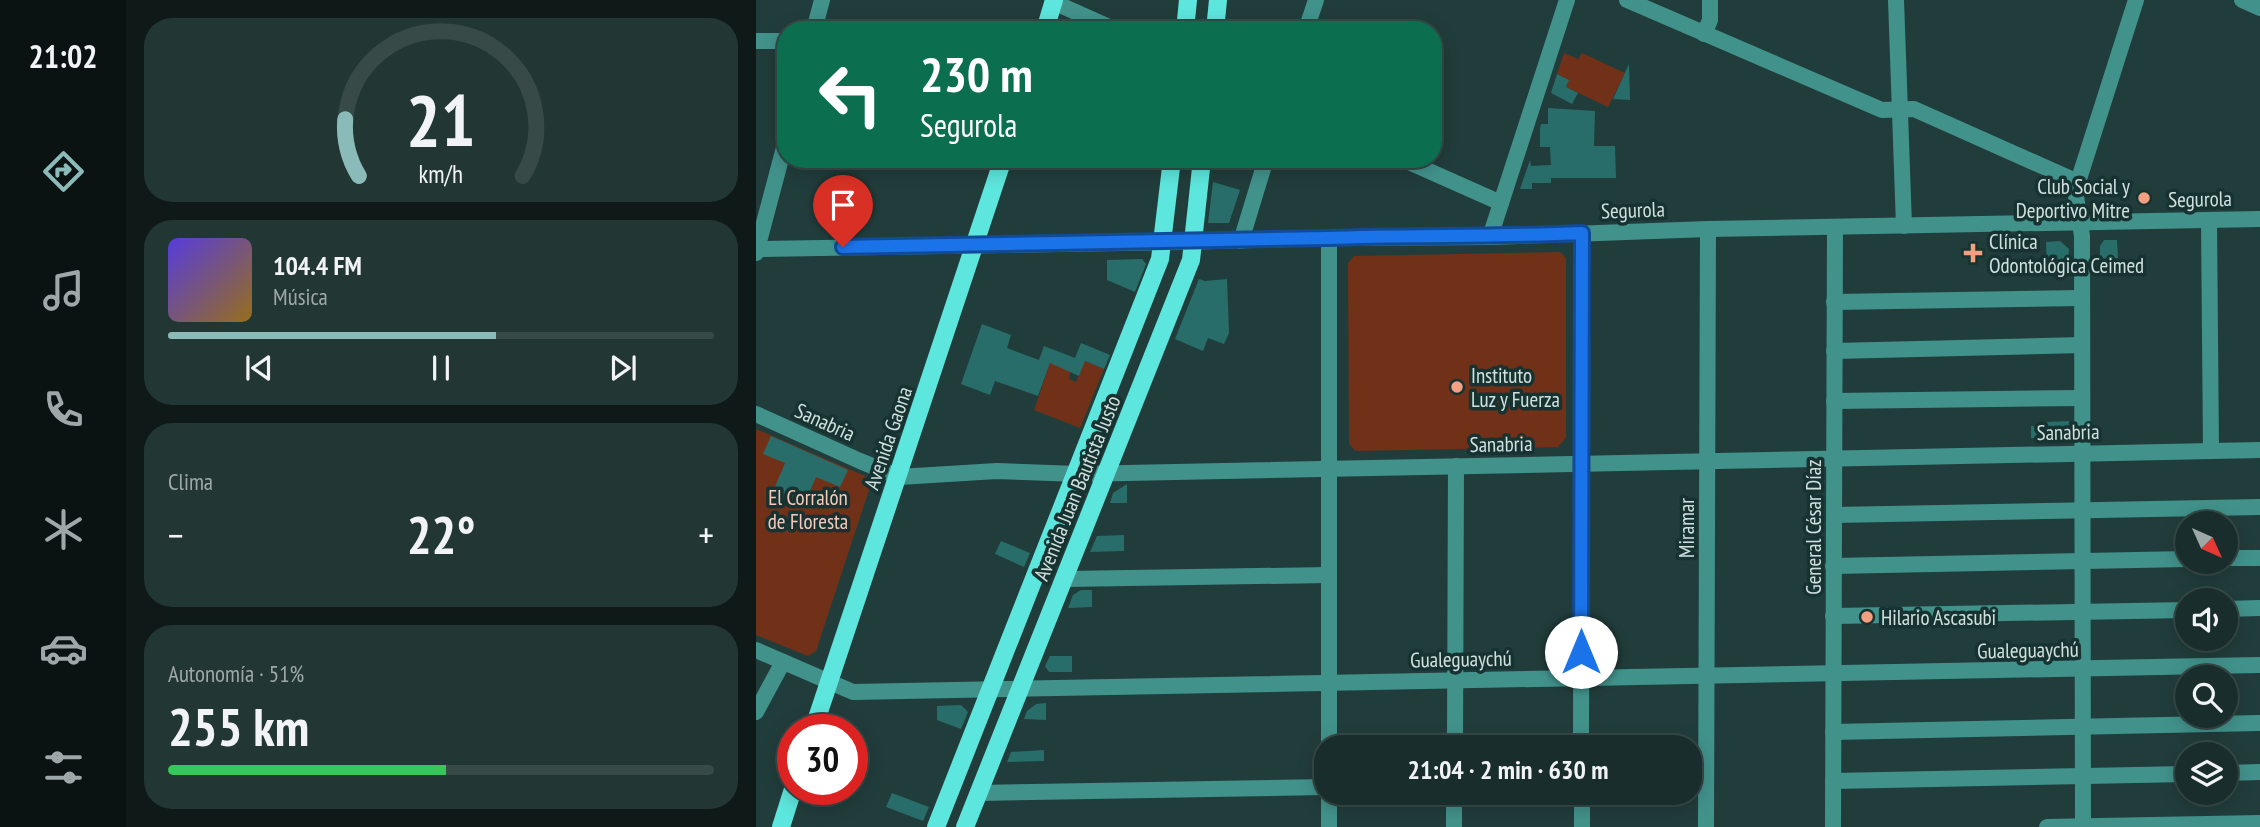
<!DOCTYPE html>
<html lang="es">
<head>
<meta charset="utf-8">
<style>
	:root { --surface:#192e2c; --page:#223634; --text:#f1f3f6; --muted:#9fa8a9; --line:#374a48; --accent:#8bbbb9 }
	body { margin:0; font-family:"PT Sans Narrow",sans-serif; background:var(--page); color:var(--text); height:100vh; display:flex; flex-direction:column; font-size:26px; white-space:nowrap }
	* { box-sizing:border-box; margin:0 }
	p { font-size:23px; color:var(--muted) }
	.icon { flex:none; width:38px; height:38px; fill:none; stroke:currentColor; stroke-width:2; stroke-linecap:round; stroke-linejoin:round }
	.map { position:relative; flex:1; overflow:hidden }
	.sheet { display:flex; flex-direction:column; gap:18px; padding:18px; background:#0e1918; width:630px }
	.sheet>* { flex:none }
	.guide { position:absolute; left:21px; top:21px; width:665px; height:147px; border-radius:28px; box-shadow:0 4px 18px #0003,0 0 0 2px var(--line); background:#0b6e4f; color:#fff; overflow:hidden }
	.needle { width:46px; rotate:135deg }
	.controls { position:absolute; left:1419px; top:511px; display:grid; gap:14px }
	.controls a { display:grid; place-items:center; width:63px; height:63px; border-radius:50%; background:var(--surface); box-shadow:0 4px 18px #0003,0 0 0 2px var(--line); font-size:35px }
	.speed { position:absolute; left:21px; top:714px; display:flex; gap:14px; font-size:35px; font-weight:700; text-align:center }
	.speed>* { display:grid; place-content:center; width:91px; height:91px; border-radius:50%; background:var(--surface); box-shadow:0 4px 18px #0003,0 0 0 2px var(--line); line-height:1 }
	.speed .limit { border:10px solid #d22; background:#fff; color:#111 }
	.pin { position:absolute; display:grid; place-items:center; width:60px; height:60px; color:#fff; margin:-72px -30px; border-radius:50% 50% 50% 0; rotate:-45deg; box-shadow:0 0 7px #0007 }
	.pin .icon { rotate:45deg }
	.me { position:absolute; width:77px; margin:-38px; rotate:0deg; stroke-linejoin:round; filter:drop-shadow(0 0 5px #0008) }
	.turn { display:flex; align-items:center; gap:24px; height:147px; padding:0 28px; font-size:32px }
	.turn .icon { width:91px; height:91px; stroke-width:2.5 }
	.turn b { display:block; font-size:49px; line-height:60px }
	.big { font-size:52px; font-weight:800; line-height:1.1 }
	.sheet .tile { flex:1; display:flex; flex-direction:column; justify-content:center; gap:10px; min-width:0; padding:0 24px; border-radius:28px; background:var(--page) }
	.sheet .dial { align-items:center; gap:0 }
	.dial svg { height:182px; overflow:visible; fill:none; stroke:var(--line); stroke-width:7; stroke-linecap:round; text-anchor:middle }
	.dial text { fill:var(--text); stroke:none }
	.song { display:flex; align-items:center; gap:21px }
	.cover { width:84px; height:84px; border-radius:10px; background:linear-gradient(135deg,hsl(250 70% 55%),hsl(40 70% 35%)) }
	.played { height:7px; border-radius:4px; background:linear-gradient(90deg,var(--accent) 60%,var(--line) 60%) }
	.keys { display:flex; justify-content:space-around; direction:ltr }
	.heat { display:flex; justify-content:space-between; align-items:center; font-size:38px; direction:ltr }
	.charge { height:10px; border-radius:5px; background:linear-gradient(90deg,#34c759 51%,var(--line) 0) }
	.trip { position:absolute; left:558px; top:735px; width:388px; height:70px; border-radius:28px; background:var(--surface); box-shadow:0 4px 18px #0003,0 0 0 2px var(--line); font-weight:800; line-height:70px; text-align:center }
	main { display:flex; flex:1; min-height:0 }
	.menu { display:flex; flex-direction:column; width:126px; justify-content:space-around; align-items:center; background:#0a1212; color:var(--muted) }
	.menu .icon { width:49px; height:49px }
	.menu .active { color:var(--accent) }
	.menu b { font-size:32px; color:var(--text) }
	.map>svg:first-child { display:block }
	.green { fill:#703118 }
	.building { fill:#286d69 }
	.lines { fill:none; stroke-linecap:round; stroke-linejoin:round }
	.minor { stroke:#42928c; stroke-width:16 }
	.major { stroke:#5de6dd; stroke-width:18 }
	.route-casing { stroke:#114b97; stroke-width:18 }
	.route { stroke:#1a73e8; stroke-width:12 }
	.poi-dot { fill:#f2a081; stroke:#173331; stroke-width:2.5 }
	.labels { text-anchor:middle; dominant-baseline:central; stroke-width:7; stroke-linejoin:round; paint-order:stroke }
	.poi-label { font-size:21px; fill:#d0e0de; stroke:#173331; text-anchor:start }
	.street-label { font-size:21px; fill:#d0e0de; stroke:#173331 }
	.park-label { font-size:21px; fill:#f9cab9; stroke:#173331 }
</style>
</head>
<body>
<main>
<nav class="menu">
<b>21:02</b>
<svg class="icon active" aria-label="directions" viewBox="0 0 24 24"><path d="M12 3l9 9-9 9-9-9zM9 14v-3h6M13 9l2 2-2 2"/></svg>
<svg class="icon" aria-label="music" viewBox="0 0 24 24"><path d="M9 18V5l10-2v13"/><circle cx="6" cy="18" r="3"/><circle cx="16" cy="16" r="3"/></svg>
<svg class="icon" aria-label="phone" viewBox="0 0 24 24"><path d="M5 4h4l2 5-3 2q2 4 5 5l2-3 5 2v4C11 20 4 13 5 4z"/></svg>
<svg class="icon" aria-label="climate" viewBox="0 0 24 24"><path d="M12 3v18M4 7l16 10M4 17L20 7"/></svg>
<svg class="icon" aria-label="car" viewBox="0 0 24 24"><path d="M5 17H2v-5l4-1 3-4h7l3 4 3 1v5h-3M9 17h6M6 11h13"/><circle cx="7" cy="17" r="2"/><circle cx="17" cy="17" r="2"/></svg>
<svg class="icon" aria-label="filters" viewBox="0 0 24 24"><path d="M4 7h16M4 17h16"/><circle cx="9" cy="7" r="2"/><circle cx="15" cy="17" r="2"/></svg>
</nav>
<section class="sheet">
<div class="tile dial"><svg viewBox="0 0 100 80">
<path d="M14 69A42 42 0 1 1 86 69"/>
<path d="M14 69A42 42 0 0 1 8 44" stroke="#8bbbb9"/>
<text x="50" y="56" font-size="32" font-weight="700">21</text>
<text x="50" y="72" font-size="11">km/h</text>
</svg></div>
<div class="tile">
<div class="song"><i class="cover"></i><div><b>104.4 FM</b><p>Música</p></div></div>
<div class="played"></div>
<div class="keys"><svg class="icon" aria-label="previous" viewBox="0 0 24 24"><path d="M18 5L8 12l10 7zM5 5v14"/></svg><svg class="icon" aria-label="pause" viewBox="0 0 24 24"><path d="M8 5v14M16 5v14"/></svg><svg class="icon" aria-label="next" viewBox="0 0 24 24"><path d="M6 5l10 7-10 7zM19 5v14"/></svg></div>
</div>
<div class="tile"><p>Clima</p>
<div class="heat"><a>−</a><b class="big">22°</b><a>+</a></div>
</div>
<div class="tile"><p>Autonomía · 51%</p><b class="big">255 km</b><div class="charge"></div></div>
</section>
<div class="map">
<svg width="1504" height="827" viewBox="0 0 1504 827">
	<rect width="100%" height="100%" fill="#213d3b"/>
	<g class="green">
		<polygon points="808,53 822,59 826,53 869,73 852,107 810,87 813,80 801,74"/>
		<polygon points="804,252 810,258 810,438 802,447 599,451 593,444 592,263 598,256"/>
		<polygon points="329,361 348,369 324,428 278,410 294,363 315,370 313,379 320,382"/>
		<polygon points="0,429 109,476 114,487 60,651 52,656 0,635"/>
	</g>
	<g class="building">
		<polygon points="873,64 874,100 857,99"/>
		<polygon points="801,74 813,80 810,87 822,93 816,104 795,93"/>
		<polygon points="792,108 839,111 838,146 859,146 860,178 795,178 795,183 776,183 776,189 764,189 774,160 775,166 795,165 794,147 784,147 784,128 785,124 792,124"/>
		<polygon points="457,182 484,190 473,223 452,223"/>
		<polygon points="1348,240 1361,240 1362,258 1344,259 1344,246"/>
		<polygon points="1304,241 1313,249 1312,263 1291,264 1290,242"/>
		<polygon points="386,259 390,264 379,292 351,280 351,260"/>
		<polygon points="443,279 449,281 471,279 473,333 468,344 452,338 447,351 419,339"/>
		<polygon points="226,324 255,335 251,348 283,360 288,346 319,358 325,343 354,355 348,369 329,361 323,376 294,363 282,396 239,381 234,395 205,384"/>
		<polygon points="1313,421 1312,433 1307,437 1275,438 1275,426 1291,426 1291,422"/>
		<polygon points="15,436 92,470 84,487 60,477 49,503 18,489 29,463 7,454"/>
		<polygon points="371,484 371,503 354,503 357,493"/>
		<polygon points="368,535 368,551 334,552 341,536"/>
		<polygon points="245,541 274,553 268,567 239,554"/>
		<polygon points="325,590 336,590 336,607 312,608 317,595"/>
		<polygon points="294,656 316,656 316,672 293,672 289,666"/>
		<polygon points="290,703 290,720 268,719 271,711 280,704"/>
		<polygon points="205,705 212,712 205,729 181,720 181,706"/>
		<polygon points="288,750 288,761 251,762 255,752"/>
		<polygon points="136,793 173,807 167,821 130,807"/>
	</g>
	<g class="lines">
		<g class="minor">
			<polyline points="871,0 1126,110 1158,109 1322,182"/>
			<polyline points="1140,0 1148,226"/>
			<polyline points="1486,0 1504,8"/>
			<polyline points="297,2 360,30"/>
			<polyline points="58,30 66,0"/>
			<polyline points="550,30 560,0"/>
			<polyline points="948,34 954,20 954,0"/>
			<polyline points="0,41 30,41"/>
			<polyline points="646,159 745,203"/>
			<polyline points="1453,220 1455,451"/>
			<polyline points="734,237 811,0"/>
			<polyline points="573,238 573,747"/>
			<polyline points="485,241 510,159"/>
			<polyline points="0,249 424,242 573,238 734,237 952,229 1504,219"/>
			<polyline points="0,253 30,140"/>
			<polyline points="1078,302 1325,298"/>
			<polyline points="1078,351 1325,345"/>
			<polyline points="1078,401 1326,398"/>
			<polyline points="0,414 104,461 143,477 241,471 322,474 1504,450"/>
			<polyline points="1078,515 1504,507"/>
			<polyline points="1470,558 1504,558"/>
			<polyline points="1077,566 1432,559"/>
			<polyline points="310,579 573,575"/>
			<polyline points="1470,609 1504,608"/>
			<polyline points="1077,616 1432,610"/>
			<polyline points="0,650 97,692 1504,665"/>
			<polyline points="0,712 27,662"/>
			<polyline points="1077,732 1504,723"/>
			<polyline points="699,747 700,466"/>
			<polyline points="825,747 826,233"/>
			<polyline points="1470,773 1504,772"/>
			<polyline points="1077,781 1432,774"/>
			<polyline points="222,793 570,787"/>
			<polyline points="573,793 573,827"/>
			<polyline points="826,793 826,827"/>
			<polyline points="698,827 698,793"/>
			<polyline points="950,827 952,229"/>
			<polyline points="1077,827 1079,227"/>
			<polyline points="1291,827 1504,823"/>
			<polyline points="1327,827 1326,236 1320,196 1322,182 1380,0"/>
		</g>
		<g class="major">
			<polyline points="289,30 298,0"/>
			<polyline points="429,30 432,0"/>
			<polyline points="459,30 462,0"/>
			<polyline points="57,730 247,159"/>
			<polyline points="25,827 37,789"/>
			<polyline points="180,827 404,259 416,159"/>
			<polyline points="209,827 435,260 446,159"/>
		</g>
	</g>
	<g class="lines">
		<g class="route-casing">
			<path id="route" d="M87 247C248 244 409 242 571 238 656 235 741 237 826 233L825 652"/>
		</g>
		<use href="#route" class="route"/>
	</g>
	<g class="poi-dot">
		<circle cx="1388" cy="198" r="7"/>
		<path d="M1213.5 242.5h7v7h7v7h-7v7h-7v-7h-7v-7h7z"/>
		<circle cx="701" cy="387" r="7"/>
		<circle cx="1111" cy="617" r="7"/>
	</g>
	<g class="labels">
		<g class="poi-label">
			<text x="1374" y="186" text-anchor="end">Club Social y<tspan x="1374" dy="24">Deportivo Mitre</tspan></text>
			<text x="1233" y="241">Clínica<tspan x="1233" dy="24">Odontológica Ceimed</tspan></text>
			<text x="715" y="375">Instituto<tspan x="715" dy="24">Luz y Fuerza</tspan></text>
			<text x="1125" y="617">Hilario Ascasubi</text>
		</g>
		<g class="street-label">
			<text transform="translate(1444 199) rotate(-1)">Segurola</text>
			<text transform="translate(877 210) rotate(-2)">Segurola</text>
			<text transform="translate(69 422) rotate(24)">Sanabria</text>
			<text transform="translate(1312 432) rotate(-1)">Sanabria</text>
			<text transform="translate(132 438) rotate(-71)">Avenida Gaona</text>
			<text transform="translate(745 444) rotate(-1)">Sanabria</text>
			<text transform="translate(321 488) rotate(-68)">Avenida Juan Bautista Justo</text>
			<text transform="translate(1057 527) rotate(-90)">General César Díaz</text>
			<text transform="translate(930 528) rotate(-90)">Miramar</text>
			<text transform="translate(1272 650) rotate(-1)">Gualeguaychú</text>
			<text transform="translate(705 659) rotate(-1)">Gualeguaychú</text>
		</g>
		<g class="park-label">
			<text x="52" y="497">El Corralón<tspan x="52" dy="24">de Floresta</tspan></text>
		</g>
	</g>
</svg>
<div class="controls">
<a><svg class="needle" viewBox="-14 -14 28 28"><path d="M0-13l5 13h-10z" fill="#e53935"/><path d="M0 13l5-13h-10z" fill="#9fa8a9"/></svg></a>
<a><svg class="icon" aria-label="sound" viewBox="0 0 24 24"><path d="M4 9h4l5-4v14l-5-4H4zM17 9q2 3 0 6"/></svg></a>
<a><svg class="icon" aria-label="search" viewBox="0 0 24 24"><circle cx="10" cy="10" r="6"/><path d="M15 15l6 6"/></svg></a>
<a><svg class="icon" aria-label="layers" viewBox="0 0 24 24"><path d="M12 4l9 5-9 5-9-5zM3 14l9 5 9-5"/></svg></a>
</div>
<div class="speed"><div class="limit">30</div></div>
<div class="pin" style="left:87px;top:247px;background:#d93025"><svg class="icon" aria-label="arrive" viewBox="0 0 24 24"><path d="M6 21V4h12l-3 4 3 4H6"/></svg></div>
<svg class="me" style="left:825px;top:652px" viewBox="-20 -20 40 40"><circle r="19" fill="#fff"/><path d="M0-13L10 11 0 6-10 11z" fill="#1a73e8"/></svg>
<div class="trip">21:04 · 2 min · 630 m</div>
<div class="guide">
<div class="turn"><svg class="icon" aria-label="left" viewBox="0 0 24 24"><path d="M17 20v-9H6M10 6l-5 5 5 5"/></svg><div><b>230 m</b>Segurola</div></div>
</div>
</div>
</main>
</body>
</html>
